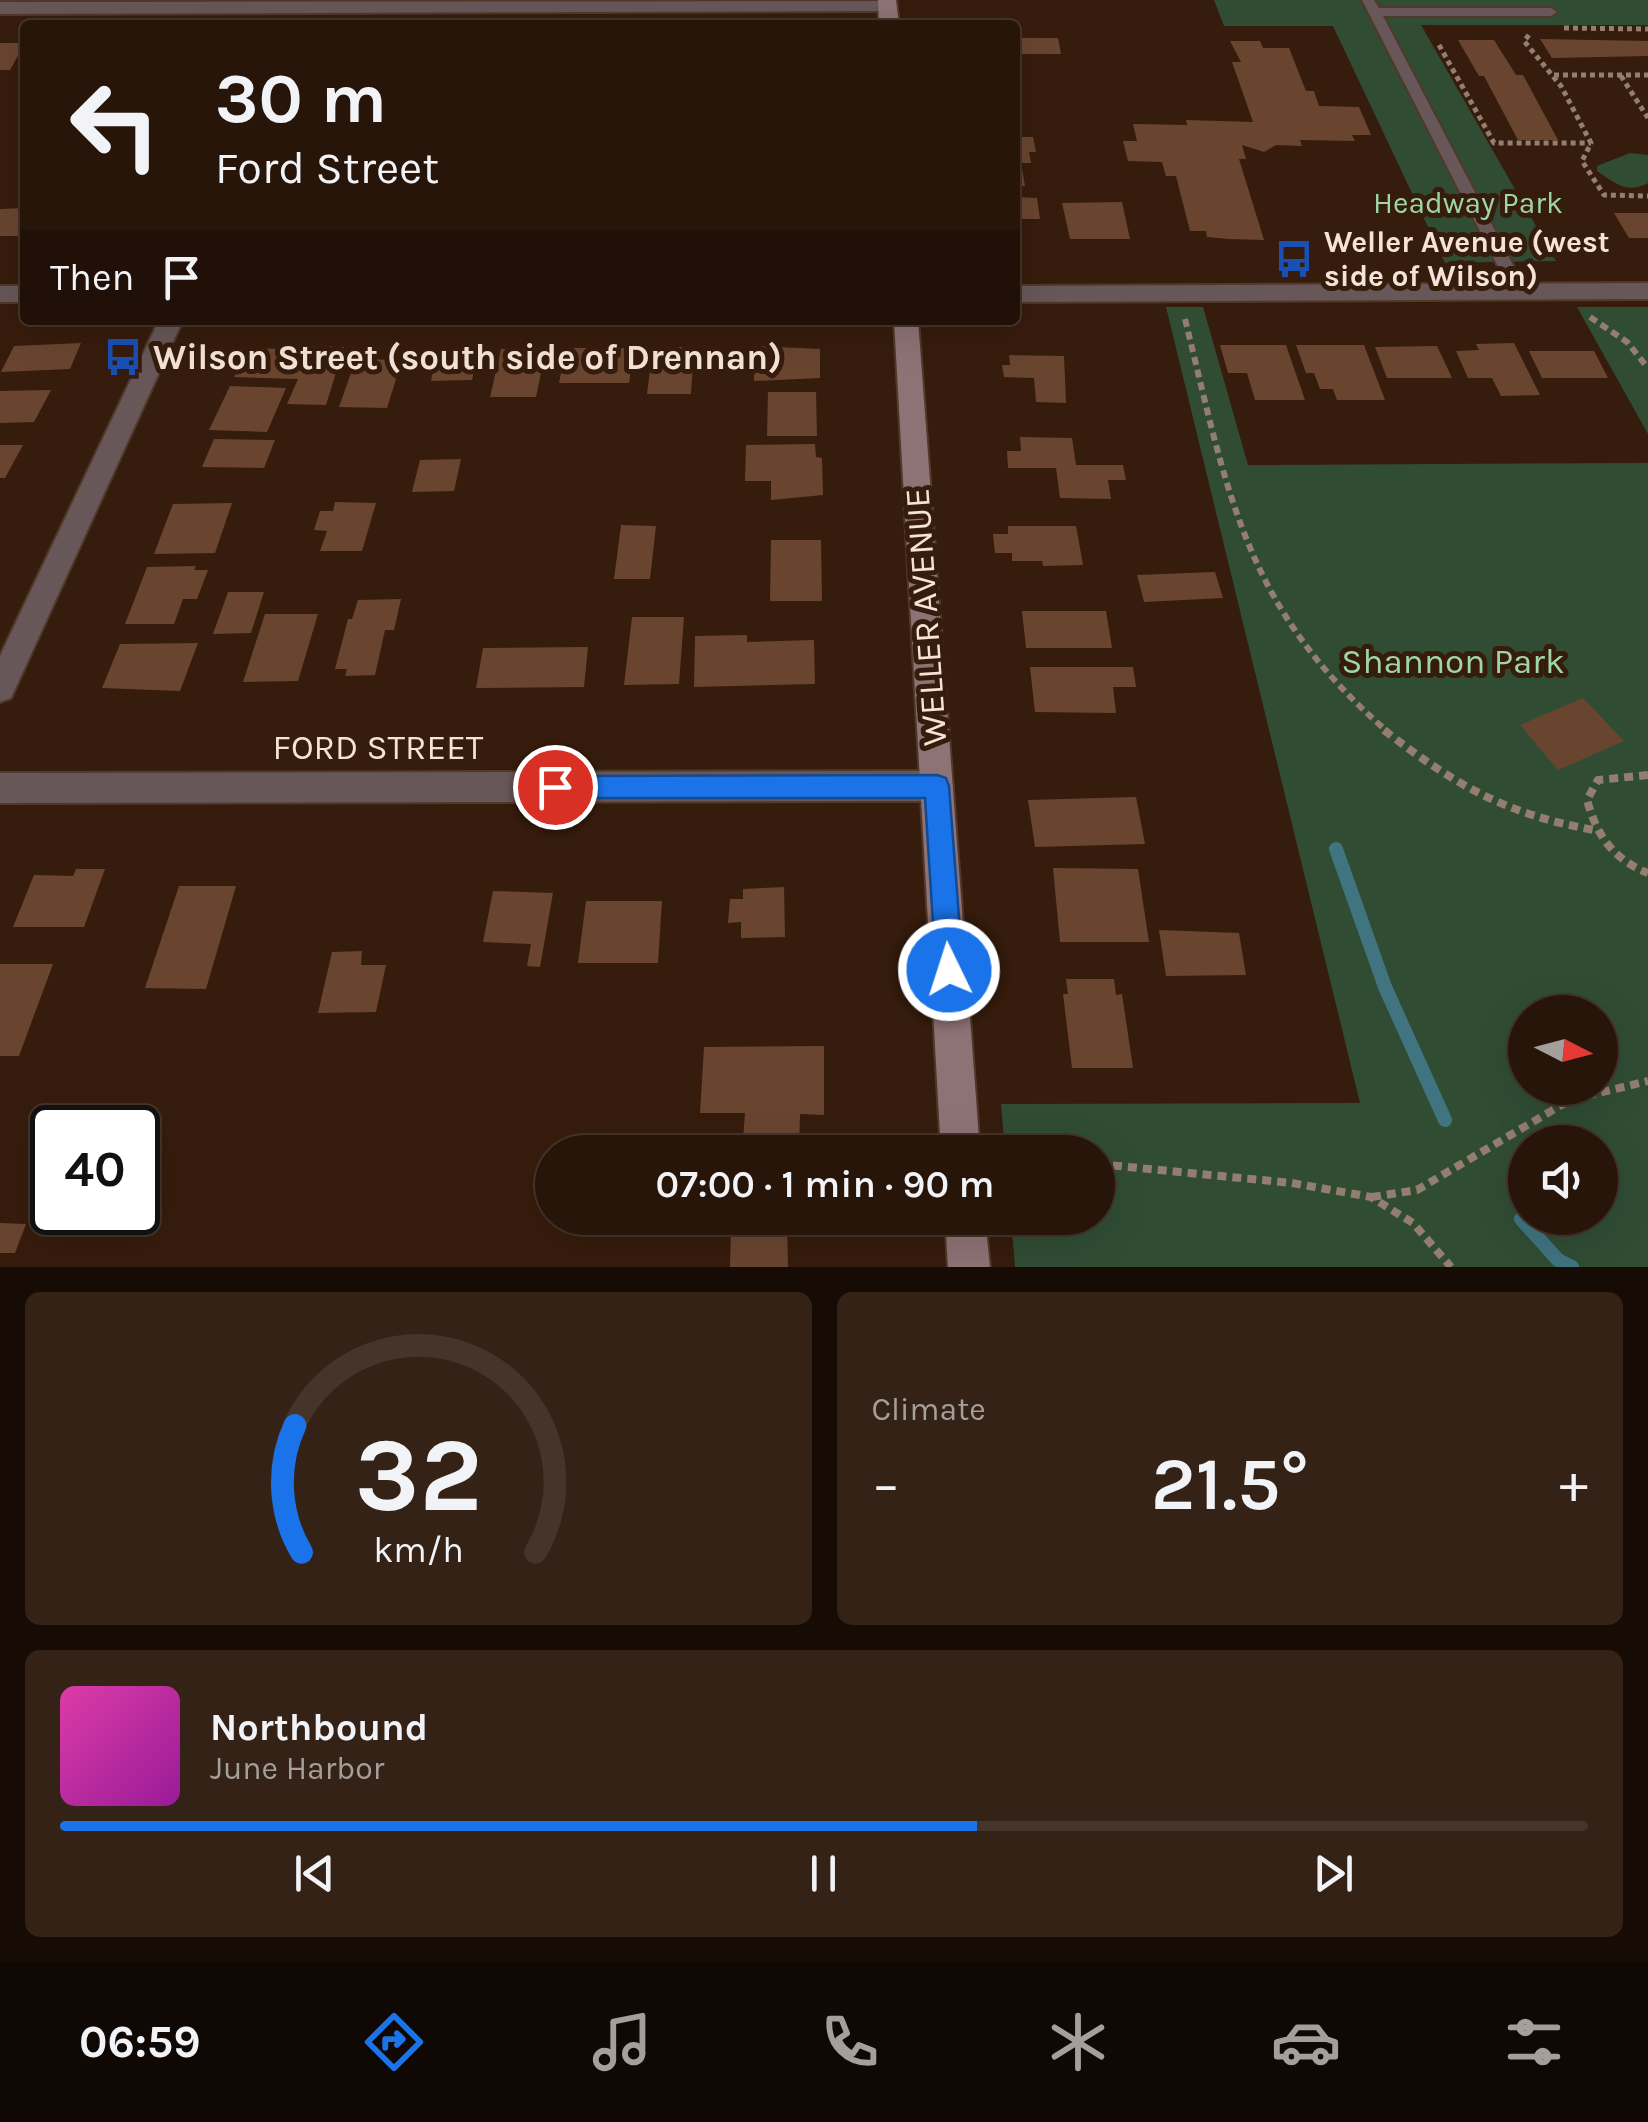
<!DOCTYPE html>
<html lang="en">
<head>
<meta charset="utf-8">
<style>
	:root { --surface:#281509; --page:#342217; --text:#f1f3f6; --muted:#a59f9c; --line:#44342a; --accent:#1a73e8 }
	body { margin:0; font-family:Karla,sans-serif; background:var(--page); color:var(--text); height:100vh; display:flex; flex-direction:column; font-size:38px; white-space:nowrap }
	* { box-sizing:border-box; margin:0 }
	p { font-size:32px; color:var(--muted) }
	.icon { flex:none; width:55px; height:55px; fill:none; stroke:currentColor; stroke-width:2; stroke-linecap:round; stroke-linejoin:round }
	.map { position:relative; height:1267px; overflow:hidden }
	.details { display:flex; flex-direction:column; gap:25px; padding:25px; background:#160c05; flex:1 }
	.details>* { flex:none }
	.guide { position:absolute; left:20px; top:20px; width:1000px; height:305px; border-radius:10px; box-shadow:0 10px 40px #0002,0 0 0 2px var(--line); background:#281509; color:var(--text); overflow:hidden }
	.needle { width:65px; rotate:96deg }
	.tools { position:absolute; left:1508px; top:995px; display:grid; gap:20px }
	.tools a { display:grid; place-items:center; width:110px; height:110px; border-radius:50%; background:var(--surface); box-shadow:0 10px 40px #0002,0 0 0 2px var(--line); font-size:50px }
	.speed { position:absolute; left:30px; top:1105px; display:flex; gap:20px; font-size:50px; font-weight:700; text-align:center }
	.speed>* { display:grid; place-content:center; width:130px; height:130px; border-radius:50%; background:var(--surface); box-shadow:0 10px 40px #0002,0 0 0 2px var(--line); line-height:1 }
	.speed .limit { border:5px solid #111; border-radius:15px; background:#fff; color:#111 }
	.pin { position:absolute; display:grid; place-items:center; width:85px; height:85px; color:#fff; margin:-42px; border:5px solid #fff; border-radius:50%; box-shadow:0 2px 10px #0007 }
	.me { position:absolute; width:110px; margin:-55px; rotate:356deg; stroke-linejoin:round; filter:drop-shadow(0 0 8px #0008) }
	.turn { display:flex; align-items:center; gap:35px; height:210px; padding:0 30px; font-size:45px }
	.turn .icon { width:130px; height:130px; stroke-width:2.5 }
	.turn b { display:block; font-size:70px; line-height:85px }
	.then { display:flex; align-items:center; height:95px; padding:0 30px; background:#0003; gap:20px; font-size:38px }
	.big { font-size:75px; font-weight:600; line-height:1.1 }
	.details .widget { flex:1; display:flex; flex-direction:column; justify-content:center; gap:15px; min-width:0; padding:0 35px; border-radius:15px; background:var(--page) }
	.details .dial { align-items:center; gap:0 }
	.dial svg { height:260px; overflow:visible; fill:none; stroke:var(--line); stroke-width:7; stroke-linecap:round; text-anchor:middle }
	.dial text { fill:var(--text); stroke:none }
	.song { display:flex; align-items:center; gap:30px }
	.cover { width:120px; height:120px; border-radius:15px; background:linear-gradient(135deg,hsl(320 70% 55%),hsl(300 70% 35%)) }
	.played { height:10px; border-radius:5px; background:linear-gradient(90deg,var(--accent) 60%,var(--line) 60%) }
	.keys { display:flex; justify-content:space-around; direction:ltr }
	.heat { display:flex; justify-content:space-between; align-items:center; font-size:55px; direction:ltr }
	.details .tiles { flex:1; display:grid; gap:25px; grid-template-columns:1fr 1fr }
	.widget:last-child { grid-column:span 2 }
	.trip { position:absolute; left:535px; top:1135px; width:580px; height:100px; border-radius:50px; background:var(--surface); box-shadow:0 10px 40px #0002,0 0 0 2px var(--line); font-weight:600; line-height:100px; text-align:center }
	.dock { display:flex; height:160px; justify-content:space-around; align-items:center; background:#100804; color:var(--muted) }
	.dock .icon { width:70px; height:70px }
	.dock .on { color:var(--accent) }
	.dock b { font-size:45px; color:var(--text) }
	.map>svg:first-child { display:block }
	.green { fill:#304d34; fill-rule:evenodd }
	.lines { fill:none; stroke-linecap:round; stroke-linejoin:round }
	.stream { stroke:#3f7480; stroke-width:14 }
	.building { fill:#694530 }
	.lane-casing { stroke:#513829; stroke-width:4 }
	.street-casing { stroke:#513829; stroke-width:4 }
	.secondary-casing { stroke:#513829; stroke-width:4 }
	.path-far2 { stroke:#947e70; stroke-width:5; stroke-dasharray:5 4; stroke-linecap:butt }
	.path-far1 { stroke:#947e70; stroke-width:6; stroke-dasharray:8 5; stroke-linecap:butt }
	.path { stroke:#947e70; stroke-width:8; stroke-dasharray:9 6; stroke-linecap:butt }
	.lane { fill:#675759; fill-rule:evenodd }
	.street { fill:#675759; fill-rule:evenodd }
	.secondary { fill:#8e7376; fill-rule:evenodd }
	.route { fill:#1a73e8; stroke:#114b97; stroke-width:2.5 }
	.labels { text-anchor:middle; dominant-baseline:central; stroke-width:10; stroke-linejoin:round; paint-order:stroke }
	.far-park-label { font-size:30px; fill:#9ed7a6; stroke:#361c0c }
	.far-poi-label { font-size:30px; font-weight:bold; fill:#f5e3d8; stroke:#361c0c; text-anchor:start }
	.poi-label { font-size:35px; font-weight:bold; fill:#f5e3d8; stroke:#361c0c; text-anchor:start }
	.street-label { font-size:35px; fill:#f5e3d8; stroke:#361c0c }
	.park-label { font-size:35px; fill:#9ed7a6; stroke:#361c0c }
</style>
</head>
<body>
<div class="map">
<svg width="1648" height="1267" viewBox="0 0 1648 1267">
	<rect width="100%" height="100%" fill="#361c0c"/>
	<g class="green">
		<polygon points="1214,0 1648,0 1648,25 1421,25 1556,261 1445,263 1333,26 1224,26"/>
		<path d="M1630 153 1648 155V183C1627 194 1616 184 1597 171V166Z"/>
		<path d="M1166 307H1203L1248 465 1648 463V1267H1015L1011 1218H1098V1152H1005L1001 1104 1360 1103ZM1525 1012H1600V1088H1525ZM1525 1142H1600V1218H1525Z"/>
		<polygon points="1577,307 1648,307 1648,434"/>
	</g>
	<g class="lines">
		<g class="stream">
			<polyline points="1336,849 1385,987 1445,1120"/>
			<polyline points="1521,1219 1558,1260 1572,1267"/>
		</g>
	</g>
	<g class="building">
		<polygon points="1020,38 1058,38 1061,54 1015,54 1015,45 1021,45"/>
		<polygon points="1540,39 1648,41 1648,56 1552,58"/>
		<polygon points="1458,40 1494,40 1516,75 1523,75 1558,140 1518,140 1484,76 1479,76"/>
		<polygon points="1230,41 1260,41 1263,48 1289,48 1306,91 1314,91 1319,106 1359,107 1371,135 1352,135 1355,141 1300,140 1302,146 1276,145 1264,152 1242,145 1246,159 1239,159 1264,240 1229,239 1207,237 1206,231 1190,231 1176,176 1166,176 1162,162 1128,161 1123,141 1137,141 1133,124 1187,125 1186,120 1253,122 1232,62 1241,62"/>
		<polygon points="0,43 25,43 10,70 0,70"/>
		<polygon points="1015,137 1033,137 1036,152 1029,152 1031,163 1021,163 1025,186 1015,186"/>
		<polygon points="1015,197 1037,198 1040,219 1015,219"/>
		<polygon points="1122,202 1130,239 1070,239 1062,203"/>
		<polygon points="25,208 25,229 21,236 0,236 0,209"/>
		<polygon points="1614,213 1648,213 1648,238 1629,238"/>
		<polygon points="81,343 70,369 1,372 14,346"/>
		<polygon points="1514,343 1540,395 1501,396 1492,378 1468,378 1456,351 1479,350 1476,344"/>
		<polygon points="1220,345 1286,345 1305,400 1255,400 1247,373 1228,373"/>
		<polygon points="1296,345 1364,345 1385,400 1337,400 1333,389 1320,389 1314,373 1306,373"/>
		<polygon points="308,346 344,347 326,405 287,404 298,379 234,377 248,348 290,349 286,357 303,358"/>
		<polygon points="755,346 820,349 820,378 754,381"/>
		<polygon points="1437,346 1452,378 1387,378 1375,347"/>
		<polygon points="653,347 694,347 691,394 647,394"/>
		<polygon points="566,348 634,348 629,383 559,383"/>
		<polygon points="501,349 546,349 536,397 490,397"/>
		<polygon points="1529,351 1594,351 1608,378 1542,378"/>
		<polygon points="478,353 472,380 431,381 436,354"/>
		<polygon points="1009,355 1064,356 1066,403 1036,402 1034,378 1004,377 1002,365 1010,365"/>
		<polygon points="356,359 402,360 387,408 339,407"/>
		<polygon points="230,386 286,388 267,432 209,430"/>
		<polygon points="51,390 34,422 0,423 0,391"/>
		<polygon points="768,392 816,392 817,436 767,436"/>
		<polygon points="1020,437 1072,438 1076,465 1123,465 1126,480 1108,480 1111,499 1060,498 1056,468 1008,468 1007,451 1021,451"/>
		<polygon points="214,439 275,440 264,468 202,467"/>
		<polygon points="815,444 816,457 822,458 823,495 771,500 771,481 745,481 746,445"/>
		<polygon points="0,445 23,445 5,478 0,478"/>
		<polygon points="461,459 454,491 412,492 420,460"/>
		<polygon points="335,502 376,503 362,551 320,551 327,531 314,530 320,511 333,511"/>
		<polygon points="232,503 215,553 154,554 173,504"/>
		<polygon points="621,525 656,526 650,579 614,579"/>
		<polygon points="1008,526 1076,526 1083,565 1043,566 1042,561 1012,561 1012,553 995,553 993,534 1008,534"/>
		<polygon points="771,540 821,540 822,601 770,601"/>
		<polygon points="196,566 194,570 208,570 197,599 183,599 174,624 125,624 147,567"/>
		<polygon points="1215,572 1223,598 1144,602 1137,575"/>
		<polygon points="228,592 264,592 251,633 213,634"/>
		<polygon points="401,599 394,630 385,630 375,675 345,676 347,669 335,669 348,619 352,619 358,600"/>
		<polygon points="1022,611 1106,611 1112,648 1026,648"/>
		<polygon points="265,614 318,614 298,681 243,682"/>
		<polygon points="632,617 684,617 679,684 624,685"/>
		<polygon points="747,635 747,642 814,640 815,684 694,687 695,636"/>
		<polygon points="198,643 180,691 102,688 120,644"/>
		<polygon points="588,647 584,687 476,688 483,648"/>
		<polygon points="1030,667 1133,667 1136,687 1113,687 1116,713 1035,712"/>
		<polygon points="1583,698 1624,741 1558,770 1520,725"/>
		<polygon points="1136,797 1145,844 1035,847 1028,800"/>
		<polygon points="1053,868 1138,869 1149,942 1060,942"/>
		<polygon points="76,869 105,869 84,927 13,927 34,875 73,876"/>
		<polygon points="179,886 236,886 206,989 145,988"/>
		<polygon points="784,887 785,937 741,938 741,922 728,923 730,899 743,899 743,889"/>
		<polygon points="493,891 553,893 540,967 527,966 531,944 483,942"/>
		<polygon points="586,901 662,901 658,963 578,963"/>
		<polygon points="1159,930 1239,933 1246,975 1166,976"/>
		<polygon points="362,951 361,965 386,965 376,1012 318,1013 332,952"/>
		<polygon points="0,964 53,964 19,1056 0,1056"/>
		<polygon points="1066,979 1114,979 1116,995 1122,994 1133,1068 1072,1068 1063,994 1068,994"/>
		<polygon points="824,1046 824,1115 800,1114 799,1152 742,1152 745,1113 700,1113 704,1047"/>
		<polygon points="787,1222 788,1267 730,1267 731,1224"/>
		<polygon points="0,1223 26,1224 15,1253 0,1253"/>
	</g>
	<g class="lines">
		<g class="lane-casing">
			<polygon id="lane" points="1362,0 1374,0 1379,8 1551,8 1557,12 1551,16 1383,16 1527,292 1525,296 1513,296 1511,292"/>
		</g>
		<g class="street-casing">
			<g id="street">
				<polygon points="888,1 895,3 895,11 0,14 0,2"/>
				<polygon points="1648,283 1648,299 1015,302 1015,286"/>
				<rect x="0" y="286" width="25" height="16"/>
				<polygon points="159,320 183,320 11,698 0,702 0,656"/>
				<polygon points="937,771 949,775 953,786 949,797 937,801 0,803 0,773"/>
			</g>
		</g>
		<g class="secondary-casing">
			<g id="secondary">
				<polygon points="878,0 896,0 899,25 879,25"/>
				<polygon points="894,320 918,320 980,1152 941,1152"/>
				<polygon points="945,1218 985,1218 990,1267 948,1267"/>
			</g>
		</g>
		<g class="path-far2">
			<polyline points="1564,28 1648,29"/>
			<polyline points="1529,35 1524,41 1561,86 1591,143 1582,161 1604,195 1648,196"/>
			<polyline points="1439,45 1494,143 1591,143"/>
			<polyline points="1554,75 1648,75"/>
			<polyline points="1621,76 1648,118"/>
		</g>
		<g class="path-far1">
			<polyline points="1590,317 1627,342 1648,368"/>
			<path d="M1185 319C1228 493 1244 608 1388 732"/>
		</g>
		<g class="path">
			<path d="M1384 730C1455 785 1505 814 1594 830"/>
			<path d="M1648 775 1598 780 1587 800C1597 836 1613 859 1648 873"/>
			<polyline points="1098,1164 1292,1183 1371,1197 1413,1223 1451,1267"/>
			<polyline points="1372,1197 1417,1190 1570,1100 1648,1081"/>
		</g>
		<use href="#lane" class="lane"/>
		<use href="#street" class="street"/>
		<use href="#secondary" class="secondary"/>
	</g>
	<polygon class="route" points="937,775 946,778 949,786 963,970 959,979 949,983 940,979 936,970 925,798 555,798 546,795 543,787 546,779 555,776"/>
	<defs>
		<g id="bus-bare" transform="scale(3)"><path d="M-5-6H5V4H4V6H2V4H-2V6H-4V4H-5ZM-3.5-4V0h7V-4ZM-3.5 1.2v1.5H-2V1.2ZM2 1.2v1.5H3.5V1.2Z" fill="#1a4fb4" stroke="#361c0c" stroke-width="2.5" paint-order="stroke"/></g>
	</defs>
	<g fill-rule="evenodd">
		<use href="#bus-bare" x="1294" y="259"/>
		<use href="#bus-bare" x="123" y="357"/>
	</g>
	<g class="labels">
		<g class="far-park-label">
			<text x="1468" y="203">Headway Park</text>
		</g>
		<g class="far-poi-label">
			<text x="1324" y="242">Weller Avenue (west<tspan x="1324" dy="34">side of Wilson)</tspan></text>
		</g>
		<g class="poi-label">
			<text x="153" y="357">Wilson Street (south side of Drennan)</text>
		</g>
		<g class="street-label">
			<text transform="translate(926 617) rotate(-94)">WELLER AVENUE</text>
			<text x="378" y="747">FORD STREET</text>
		</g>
		<g class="park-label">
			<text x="1453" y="661">Shannon Park</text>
		</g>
	</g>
</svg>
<div class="tools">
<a><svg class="needle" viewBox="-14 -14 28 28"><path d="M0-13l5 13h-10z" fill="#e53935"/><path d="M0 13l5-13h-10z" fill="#a59f9c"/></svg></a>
<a><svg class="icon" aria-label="sound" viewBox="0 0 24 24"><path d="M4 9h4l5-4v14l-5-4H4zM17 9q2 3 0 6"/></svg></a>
</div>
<div class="speed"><div class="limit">40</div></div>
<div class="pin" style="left:555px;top:787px;background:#d93025"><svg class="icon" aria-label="arrive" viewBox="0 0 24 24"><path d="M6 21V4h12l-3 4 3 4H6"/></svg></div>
<svg class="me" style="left:949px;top:970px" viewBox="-20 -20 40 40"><circle r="17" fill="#1a73e8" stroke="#fff" stroke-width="3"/><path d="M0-11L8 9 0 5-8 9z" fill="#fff"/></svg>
<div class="trip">07:00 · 1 min · 90 m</div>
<div class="guide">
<div class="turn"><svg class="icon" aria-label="left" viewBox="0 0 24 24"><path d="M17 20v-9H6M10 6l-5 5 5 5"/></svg><div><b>30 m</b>Ford Street</div></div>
<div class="then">Then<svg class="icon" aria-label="arrive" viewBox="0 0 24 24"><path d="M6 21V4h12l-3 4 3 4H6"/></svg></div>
</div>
</div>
<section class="details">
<div class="tiles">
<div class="widget dial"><svg viewBox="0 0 100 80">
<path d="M14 69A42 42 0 1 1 86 69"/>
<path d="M14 69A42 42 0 0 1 12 30" stroke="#1a73e8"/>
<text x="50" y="56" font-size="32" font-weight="700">32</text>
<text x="50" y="72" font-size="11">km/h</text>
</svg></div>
<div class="widget"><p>Climate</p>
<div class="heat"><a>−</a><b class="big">21.5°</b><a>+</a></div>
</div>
<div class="widget">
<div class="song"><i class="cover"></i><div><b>Northbound</b><p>June Harbor</p></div></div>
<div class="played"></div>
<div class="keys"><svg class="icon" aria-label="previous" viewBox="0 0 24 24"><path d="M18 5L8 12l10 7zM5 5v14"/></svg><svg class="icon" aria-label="pause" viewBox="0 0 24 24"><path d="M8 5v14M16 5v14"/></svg><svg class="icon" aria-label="next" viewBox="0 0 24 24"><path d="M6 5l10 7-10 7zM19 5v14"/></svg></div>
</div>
</div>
</section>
<nav class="dock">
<b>06:59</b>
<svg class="icon on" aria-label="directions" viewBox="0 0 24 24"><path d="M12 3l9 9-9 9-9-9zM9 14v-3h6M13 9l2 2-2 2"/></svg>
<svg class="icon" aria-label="music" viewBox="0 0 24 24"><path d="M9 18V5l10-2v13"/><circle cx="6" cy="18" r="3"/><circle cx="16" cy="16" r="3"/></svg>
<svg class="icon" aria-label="phone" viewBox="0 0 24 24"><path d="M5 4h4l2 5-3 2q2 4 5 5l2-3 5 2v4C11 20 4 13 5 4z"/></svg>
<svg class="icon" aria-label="climate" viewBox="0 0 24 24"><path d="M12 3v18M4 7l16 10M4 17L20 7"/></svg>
<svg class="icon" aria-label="car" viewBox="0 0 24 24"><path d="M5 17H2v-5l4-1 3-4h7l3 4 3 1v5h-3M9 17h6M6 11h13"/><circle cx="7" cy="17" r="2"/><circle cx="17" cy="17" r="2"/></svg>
<svg class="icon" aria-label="filters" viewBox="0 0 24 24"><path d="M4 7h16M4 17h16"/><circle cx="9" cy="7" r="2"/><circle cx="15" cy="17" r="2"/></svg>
</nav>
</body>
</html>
